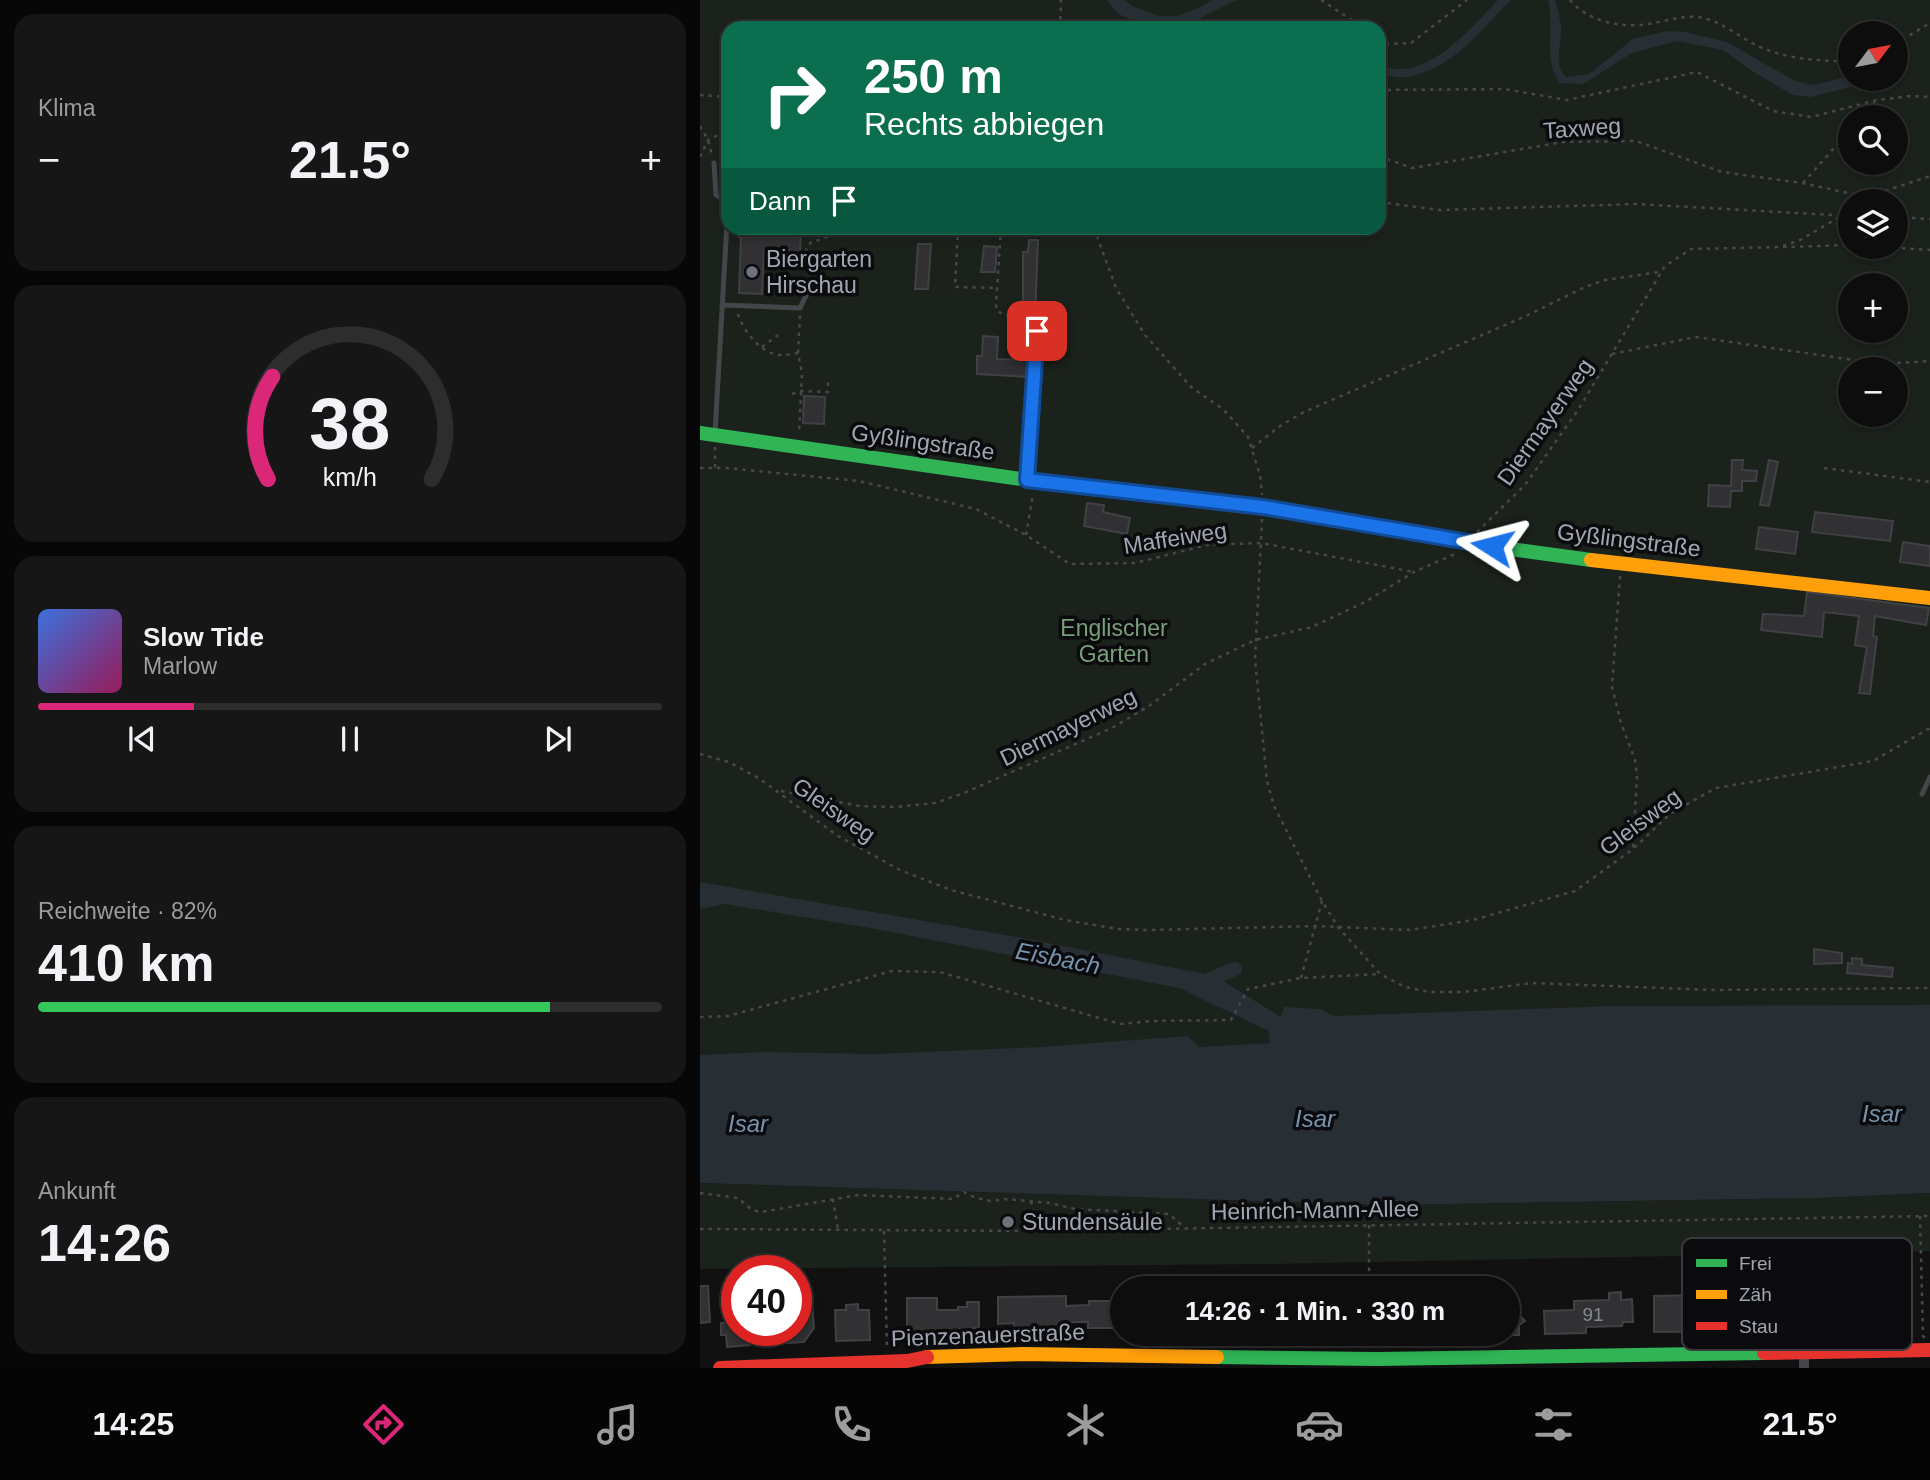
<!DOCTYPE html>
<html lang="de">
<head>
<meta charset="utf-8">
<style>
	:root { --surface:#0d0d0d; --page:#161616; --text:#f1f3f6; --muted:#9a9c9d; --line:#2d2d2e; --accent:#db2777 }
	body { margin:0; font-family:Arial,sans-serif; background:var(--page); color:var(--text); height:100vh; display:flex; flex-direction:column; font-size:26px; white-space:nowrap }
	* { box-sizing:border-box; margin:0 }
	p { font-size:23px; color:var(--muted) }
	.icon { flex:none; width:38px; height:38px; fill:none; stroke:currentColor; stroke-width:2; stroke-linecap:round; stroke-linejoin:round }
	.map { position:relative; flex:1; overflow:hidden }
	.drawer { display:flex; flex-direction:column; gap:14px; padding:14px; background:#070707; width:700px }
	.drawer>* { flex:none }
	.hud { position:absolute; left:21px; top:21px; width:665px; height:214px; border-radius:21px; box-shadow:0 4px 10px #0003,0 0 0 2px var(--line); background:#0b6e4f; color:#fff; overflow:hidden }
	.needle { width:46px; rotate:58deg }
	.buttons { position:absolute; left:1138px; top:21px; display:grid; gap:14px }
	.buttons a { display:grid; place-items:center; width:70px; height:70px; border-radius:50%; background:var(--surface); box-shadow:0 4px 10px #0003,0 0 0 2px var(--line); font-size:35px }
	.speed { position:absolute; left:21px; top:1255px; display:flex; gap:14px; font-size:35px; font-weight:700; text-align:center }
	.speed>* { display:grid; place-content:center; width:91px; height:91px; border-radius:50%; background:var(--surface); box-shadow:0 4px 10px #0003,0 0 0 2px var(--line); line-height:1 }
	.speed .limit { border:10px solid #d22; background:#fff; color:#111 }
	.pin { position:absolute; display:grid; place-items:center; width:60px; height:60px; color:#fff; margin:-30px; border-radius:14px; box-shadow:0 4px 10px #0006 }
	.me { position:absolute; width:77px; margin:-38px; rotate:279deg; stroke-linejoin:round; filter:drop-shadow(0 0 5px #0008) }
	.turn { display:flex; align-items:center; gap:24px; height:147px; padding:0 28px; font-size:32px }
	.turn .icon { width:91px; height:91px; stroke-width:2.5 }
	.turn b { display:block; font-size:49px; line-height:60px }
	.then { display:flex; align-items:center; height:66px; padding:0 28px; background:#0003; gap:14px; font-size:26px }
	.big { font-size:52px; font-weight:600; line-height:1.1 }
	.drawer .tile { flex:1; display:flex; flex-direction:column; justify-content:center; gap:10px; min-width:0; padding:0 24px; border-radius:21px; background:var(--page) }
	.drawer .dial { align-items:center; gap:0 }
	.dial svg { height:182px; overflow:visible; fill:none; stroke:var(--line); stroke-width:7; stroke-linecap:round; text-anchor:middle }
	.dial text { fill:var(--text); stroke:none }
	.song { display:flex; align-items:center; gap:21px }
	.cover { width:84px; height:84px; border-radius:10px; background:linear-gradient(135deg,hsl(220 70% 55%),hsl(330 70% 35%)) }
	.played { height:7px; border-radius:4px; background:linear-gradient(90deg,var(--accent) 25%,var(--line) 25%) }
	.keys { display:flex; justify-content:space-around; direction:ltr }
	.heat { display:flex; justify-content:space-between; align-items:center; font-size:38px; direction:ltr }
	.charge { height:10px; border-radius:5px; background:linear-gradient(90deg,#34c759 82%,var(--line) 0) }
	.trip { position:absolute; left:410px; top:1276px; width:410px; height:70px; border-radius:35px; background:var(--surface); box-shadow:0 4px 10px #0003,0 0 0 2px var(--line); font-weight:600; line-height:70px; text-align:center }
	.dock { display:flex; height:112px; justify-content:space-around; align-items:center; background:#050505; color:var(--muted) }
	.dock .icon { width:49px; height:49px }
	.dock .active { color:var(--accent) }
	.dock b { font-size:32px; color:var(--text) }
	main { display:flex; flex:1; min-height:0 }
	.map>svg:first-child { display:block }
	.green { fill:#1b211b; fill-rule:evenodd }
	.water { fill:#272e34 }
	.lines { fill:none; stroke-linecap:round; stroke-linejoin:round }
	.canal { stroke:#272e34; stroke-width:14 }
	.building { fill:#313133; stroke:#404145; stroke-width:2 }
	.path { stroke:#47484c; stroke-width:2.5; stroke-dasharray:3.5 5; stroke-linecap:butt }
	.lane { stroke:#45464a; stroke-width:5 }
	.street { stroke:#45464a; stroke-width:10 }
	.fast { stroke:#30b455; stroke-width:14 }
	.slow { stroke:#ff9f0a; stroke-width:14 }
	.jam { stroke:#e5322d; stroke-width:14 }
	.route-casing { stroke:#114b97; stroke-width:18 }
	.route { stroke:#1a73e8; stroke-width:12 }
	.poi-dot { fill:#6f727a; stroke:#0b0b0d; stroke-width:2.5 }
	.labels { text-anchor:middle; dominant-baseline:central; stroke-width:7; stroke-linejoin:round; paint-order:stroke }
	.number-label { font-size:19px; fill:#858993 }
	.street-label { font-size:23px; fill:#a1a6b3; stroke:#0b0b0d }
	.poi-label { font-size:23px; fill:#a1a6b3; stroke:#0b0b0d; text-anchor:start }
	.park-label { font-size:23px; fill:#779f7a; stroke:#0b0b0d }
	.water-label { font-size:24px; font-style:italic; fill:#7694af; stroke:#0b0b0d }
	.key { fill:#0b0b0d; stroke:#383a3f; stroke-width:2 }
	.key-label { font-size:19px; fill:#a1a6b3 }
</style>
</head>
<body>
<main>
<section class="drawer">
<div class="tile"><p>Klima</p>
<div class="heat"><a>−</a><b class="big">21.5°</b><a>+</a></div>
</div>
<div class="tile dial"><svg viewBox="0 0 100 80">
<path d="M14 69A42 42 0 1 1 86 69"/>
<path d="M14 69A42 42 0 0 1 16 24" stroke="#db2777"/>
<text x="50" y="56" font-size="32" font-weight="700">38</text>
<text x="50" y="72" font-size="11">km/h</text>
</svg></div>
<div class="tile">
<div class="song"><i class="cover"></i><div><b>Slow Tide</b><p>Marlow</p></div></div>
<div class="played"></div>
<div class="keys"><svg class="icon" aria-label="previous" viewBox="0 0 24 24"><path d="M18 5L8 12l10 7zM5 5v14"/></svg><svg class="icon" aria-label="pause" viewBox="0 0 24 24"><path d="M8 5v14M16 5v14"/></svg><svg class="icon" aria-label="next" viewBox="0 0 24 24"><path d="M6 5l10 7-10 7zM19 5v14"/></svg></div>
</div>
<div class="tile"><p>Reichweite · 82%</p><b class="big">410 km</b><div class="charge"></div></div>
<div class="tile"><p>Ankunft</p><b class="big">14:26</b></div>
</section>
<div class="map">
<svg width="1230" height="1368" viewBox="0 0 1230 1368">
	<rect width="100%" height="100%" fill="#111"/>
	<g class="green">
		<path d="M0 0H1230V1015L571 1049 0 1063ZM28 28H679V228H28ZM1150 33H1195V79H1150ZM1150 117H1195V163H1150ZM1150 201H1195V247H1150ZM1150 285H1195V331H1150ZM1150 369H1195V415H1150Z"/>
		<polygon points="0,1183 684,1205 1118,1198 1230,1193 1230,1251 574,1264 0,1269"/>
	</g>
	<g class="water">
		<polygon points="407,0 424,0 434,7 459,16 476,16 494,10 513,0 537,0 506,15 488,27 456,26 435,21 418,14"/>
		<path d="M798 0H811C779 31 754 69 706 77 698 78 688 76 679 74V66C686 67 694 70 701 69 737 69 775 24 798 0Z"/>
		<path d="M848 0H855C858 9 860 19 861 28 862 44 852 67 867 77L889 74 933 39 967 31 985 32 1027 42 1095 81 1114 85 1150 76V79H1181L1111 97 1093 95 1052 71 1023 50 977 41 932 53 883 84 860 83C842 61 855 26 848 0Z"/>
		<polygon points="0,882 323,938 505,974 519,971 525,982 581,1017 584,1007 620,1009 634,1016 911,1006 1230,1005 1230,1193 1118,1198 684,1205 0,1183 0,1055 64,1052 175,1054 342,1047 487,1036 500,1047 570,1043 569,1031 479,988 176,929 24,904 0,909"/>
	</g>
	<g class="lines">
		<polyline class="canal" points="505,981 535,969"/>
	</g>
	<g class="building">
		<polygon points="39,228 101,229 100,252 64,250 62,294 39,293 41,237 39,237"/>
		<polygon points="329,240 338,240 335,318 323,317 323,252 328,252"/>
		<polygon points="218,244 231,244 228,289 215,289"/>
		<polygon points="284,246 297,247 295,272 281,272"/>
		<polygon points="283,336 298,337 297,359 329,360 329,377 277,374 277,356 282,356"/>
		<polygon points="104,396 125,397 124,424 103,423"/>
		<polygon points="1032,460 1043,460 1042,470 1057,471 1056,481 1042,481 1042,491 1031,491 1030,507 1008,506 1009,485 1031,486"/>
		<polygon points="1069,460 1078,462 1069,506 1060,505"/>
		<polygon points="387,503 404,505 403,512 430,518 427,534 384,526"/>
		<polygon points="1115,512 1193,521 1190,541 1112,532"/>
		<polygon points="1059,527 1098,532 1095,554 1056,549"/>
		<polygon points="1203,542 1230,546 1230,566 1200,562"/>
		<polygon points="1107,592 1229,608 1226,625 1175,616 1173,636 1177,637 1170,694 1159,693 1167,647 1155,645 1159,616 1124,612 1122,637 1061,630 1063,614 1104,616"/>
		<polygon points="1114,949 1142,953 1142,963 1114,964"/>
		<polygon points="1152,958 1162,959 1162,965 1193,968 1192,977 1147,973 1148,963 1152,964"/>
		<polygon points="0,1286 8,1286 10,1322 0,1323"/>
		<polygon points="921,1292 921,1300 932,1299 933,1322 923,1322 922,1326 886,1327 886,1333 845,1334 844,1311 874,1310 874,1301 909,1300 909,1293"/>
		<polygon points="1118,1294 1154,1294 1155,1330 1063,1333 1036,1333 1036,1331 954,1332 954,1296 1001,1295 1001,1302 1050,1302 1050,1306 1057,1306 1057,1321 1083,1320 1083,1305 1118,1304"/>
		<polygon points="366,1296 366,1306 389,1305 389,1301 422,1301 422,1328 388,1328 388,1322 367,1322 367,1331 314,1332 314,1323 298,1324 298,1297"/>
		<polygon points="207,1298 237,1298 237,1310 258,1310 258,1307 267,1307 267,1302 279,1302 279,1328 260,1329 260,1335 207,1333"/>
		<polygon points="807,1300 815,1300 818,1305 819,1315 825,1321 819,1325 819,1335 807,1335"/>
		<polygon points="112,1302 114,1328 104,1342 70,1344 70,1330 96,1330 96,1303"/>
		<polygon points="158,1304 158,1310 169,1310 170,1340 136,1341 135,1310 146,1310 146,1305"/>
		<polygon points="21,1323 37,1323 37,1330 49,1330 50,1345 27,1347 26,1335 21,1335"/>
	</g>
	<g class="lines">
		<g class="path">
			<polyline points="621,0 664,28"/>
			<path d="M870 0C889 23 925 29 954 23 972 20 988 13 1007 19 1025 24 1042 39 1060 47 1090 60 1117 60 1150 62"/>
			<polyline points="360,28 361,0"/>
			<polyline points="679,38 688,44 711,43 767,0"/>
			<polyline points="1195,44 1230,23"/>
			<polyline points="679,90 804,89 867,100 997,72 1073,111 1111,117 1177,100 1211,96 1230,97"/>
			<polyline points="0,95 28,97"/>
			<polyline points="1161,117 1177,100"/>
			<polyline points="0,126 8,140 12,155"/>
			<polyline points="679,156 712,168 863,142 936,141 1022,172 1102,183 1167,197"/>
			<polyline points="0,157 8,140 28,130"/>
			<polyline points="1103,183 1150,130"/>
			<polyline points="1162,201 1167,197 1230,176"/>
			<polyline points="679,202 739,210 937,204 1150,216"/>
			<polyline points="1195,217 1230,219"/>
			<polyline points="258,228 255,287 297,288"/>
			<polyline points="301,228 296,305 297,311 305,315 327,318 333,326"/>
			<polyline points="394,228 416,288 445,335 491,387 523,409 548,437 560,475 562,495"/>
			<polyline points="1083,247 1150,245"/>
			<polyline points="1185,247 1230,250"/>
			<polyline points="109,273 100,261 111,242 123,239 132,234 132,228"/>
			<path d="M38 314C43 331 62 355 81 355 87 355 93 354 98 353L102 374 99 434"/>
			<polyline points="62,347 78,335"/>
			<polyline points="98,353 100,314"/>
			<polyline points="912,354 996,337 1181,364 1230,361"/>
			<polyline points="92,394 101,391 128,392 128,381 131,381"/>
			<polyline points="15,447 15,468"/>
			<polyline points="552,448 580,426 604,412 826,316 885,287 905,280 960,272"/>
			<polyline points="0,468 26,468 159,481 276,509 326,535 370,564 435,563 507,545 561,543 714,572"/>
			<polyline points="1124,468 1230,482"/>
			<polyline points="562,519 555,660 567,781 574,806 622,901 638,927 680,974 705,987 729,992 764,992 832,983 1014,990 1230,988"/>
			<polyline points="777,532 825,485 878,410 965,266 991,249 1080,247 1100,240 1150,211"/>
			<polyline points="326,535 333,494"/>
			<polyline points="920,576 912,687 921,723 935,760 937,775 933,849"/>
			<polyline points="0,754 29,762 60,779 138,836 200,870 251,890 365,920 417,929 447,930 616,926 710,930 773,920 875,891 933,849 971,813 1016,788 1173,761 1230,728"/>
			<polyline points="81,791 159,806 195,807 235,803 264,793 412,728 449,706 505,664 555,640 612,627 665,602 714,572 755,554"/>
			<polyline points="601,978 622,901"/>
			<polyline points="0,1017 28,1016 192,971 240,972 420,1024 452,1021 531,1020 548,989 601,978 680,974"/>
			<polyline points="0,1193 38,1198 52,1210 61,1212 158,1195 253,1199 264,1192 276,1198 291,1201 306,1199 350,1203 375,1209 469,1214 484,1227"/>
			<polyline points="133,1199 138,1230"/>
			<polyline points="331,1201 337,1229"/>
			<polyline points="1220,1216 1223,1336 1225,1338"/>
			<polyline points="669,1225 669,1288"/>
			<polyline points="0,1229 337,1231 1230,1216"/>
			<polyline points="184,1231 187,1349"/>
			<polyline points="669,1334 669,1347"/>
		</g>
		<g class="lane">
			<polyline points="14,163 16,195 28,203"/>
			<polyline points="22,305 100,308 114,279"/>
			<polyline points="15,433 28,205"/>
			<polyline points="327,477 337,331"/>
			<polyline points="1222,794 1230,777"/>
		</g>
		<polyline class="street" points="1104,1352 1104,1368"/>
		<g class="fast">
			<polyline points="0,433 335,481 563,507 766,543 891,560"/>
			<polyline points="517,1357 677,1359 1064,1353"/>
		</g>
		<g class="slow">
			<polyline points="891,560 1230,598"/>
			<polyline points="227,1357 323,1354 517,1357"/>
		</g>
		<g class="jam">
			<polyline points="1064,1353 1230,1350"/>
			<polyline points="20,1368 207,1361 227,1357"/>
		</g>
	</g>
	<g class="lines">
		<g class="route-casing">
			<polyline id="route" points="337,331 327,480 563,507 792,546"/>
		</g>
		<use href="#route" class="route"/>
	</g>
	<g class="poi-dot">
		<circle cx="52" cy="272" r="7"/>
		<circle cx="308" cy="1222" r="7"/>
	</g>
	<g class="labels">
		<g class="number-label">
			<text x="893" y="1314">91</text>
		</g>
		<g class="street-label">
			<text transform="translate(882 128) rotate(-4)">Taxweg</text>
			<text transform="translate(845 422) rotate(-55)">Diermayerweg</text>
			<text transform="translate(223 442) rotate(8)">Gyßlingstraße</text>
			<text transform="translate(475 538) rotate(-9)">Maffeiweg</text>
			<text transform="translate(929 540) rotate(7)">Gyßlingstraße</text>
			<text transform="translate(368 727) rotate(-26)">Diermayerweg</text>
			<text transform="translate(134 810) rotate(35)">Gleisweg</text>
			<text transform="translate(940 822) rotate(-37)">Gleisweg</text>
			<text transform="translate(615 1210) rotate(-1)">Heinrich-Mann-Allee</text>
			<text transform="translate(288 1335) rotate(-2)">Pienzenauerstraße</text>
		</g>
		<g class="poi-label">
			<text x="66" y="259">Biergarten<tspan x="66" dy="26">Hirschau</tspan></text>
			<text x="322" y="1222">Stundensäule</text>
		</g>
		<g class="park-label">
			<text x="414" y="628">Englischer<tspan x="414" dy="26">Garten</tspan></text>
		</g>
		<g class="water-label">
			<text transform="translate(358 958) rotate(11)">Eisbach</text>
			<text x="1182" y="1113">Isar</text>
			<text x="615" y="1118">Isar</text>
			<text x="48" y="1123">Isar</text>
		</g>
	</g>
	<rect x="982" y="1238" width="230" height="112" rx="10" class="key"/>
	<rect x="996" y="1259" width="31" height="8" fill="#30b455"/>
	<rect x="996" y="1290" width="31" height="9" fill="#ff9f0a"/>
	<rect x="996" y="1322" width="31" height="8" fill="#e5322d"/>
	<g class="key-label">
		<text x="1039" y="1270">Frei</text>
		<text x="1039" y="1301">Zäh</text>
		<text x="1039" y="1333">Stau</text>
	</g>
</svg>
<div class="buttons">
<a><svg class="needle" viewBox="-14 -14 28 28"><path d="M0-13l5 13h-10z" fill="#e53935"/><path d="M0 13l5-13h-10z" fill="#9a9c9d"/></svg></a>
<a><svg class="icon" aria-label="search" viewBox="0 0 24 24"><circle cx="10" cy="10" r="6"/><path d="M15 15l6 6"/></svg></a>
<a><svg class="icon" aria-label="layers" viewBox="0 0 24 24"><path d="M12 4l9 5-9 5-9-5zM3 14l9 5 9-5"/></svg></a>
<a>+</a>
<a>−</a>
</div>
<div class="speed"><div class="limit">40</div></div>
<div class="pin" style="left:337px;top:331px;background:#d93025"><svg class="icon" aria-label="arrive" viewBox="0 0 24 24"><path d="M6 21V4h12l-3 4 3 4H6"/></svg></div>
<svg class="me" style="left:792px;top:546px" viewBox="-20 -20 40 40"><path d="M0-17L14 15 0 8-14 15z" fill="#1a73e8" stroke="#fff" stroke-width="4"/></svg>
<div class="trip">14:26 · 1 Min. · 330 m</div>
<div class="hud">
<div class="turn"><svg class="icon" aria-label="right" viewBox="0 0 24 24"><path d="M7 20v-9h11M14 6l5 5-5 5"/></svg><div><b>250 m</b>Rechts abbiegen</div></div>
<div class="then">Dann<svg class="icon" aria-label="arrive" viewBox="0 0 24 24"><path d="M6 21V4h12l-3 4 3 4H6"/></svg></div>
</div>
</div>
</main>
<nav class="dock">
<b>14:25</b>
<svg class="icon active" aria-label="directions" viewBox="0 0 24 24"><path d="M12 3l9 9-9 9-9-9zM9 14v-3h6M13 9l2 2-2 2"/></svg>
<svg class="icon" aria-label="music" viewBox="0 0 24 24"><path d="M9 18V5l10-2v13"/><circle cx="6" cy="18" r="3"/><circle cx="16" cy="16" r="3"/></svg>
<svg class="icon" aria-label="phone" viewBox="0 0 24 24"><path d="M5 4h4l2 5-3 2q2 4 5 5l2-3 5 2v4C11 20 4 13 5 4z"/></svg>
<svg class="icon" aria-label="climate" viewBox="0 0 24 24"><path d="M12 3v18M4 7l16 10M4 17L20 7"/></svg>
<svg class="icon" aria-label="car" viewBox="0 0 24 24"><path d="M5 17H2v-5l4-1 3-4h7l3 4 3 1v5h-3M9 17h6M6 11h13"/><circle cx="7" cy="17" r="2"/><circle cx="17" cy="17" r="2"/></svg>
<svg class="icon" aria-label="filters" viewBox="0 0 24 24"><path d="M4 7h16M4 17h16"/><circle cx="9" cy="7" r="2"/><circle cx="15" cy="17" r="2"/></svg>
<b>21.5°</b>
</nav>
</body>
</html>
